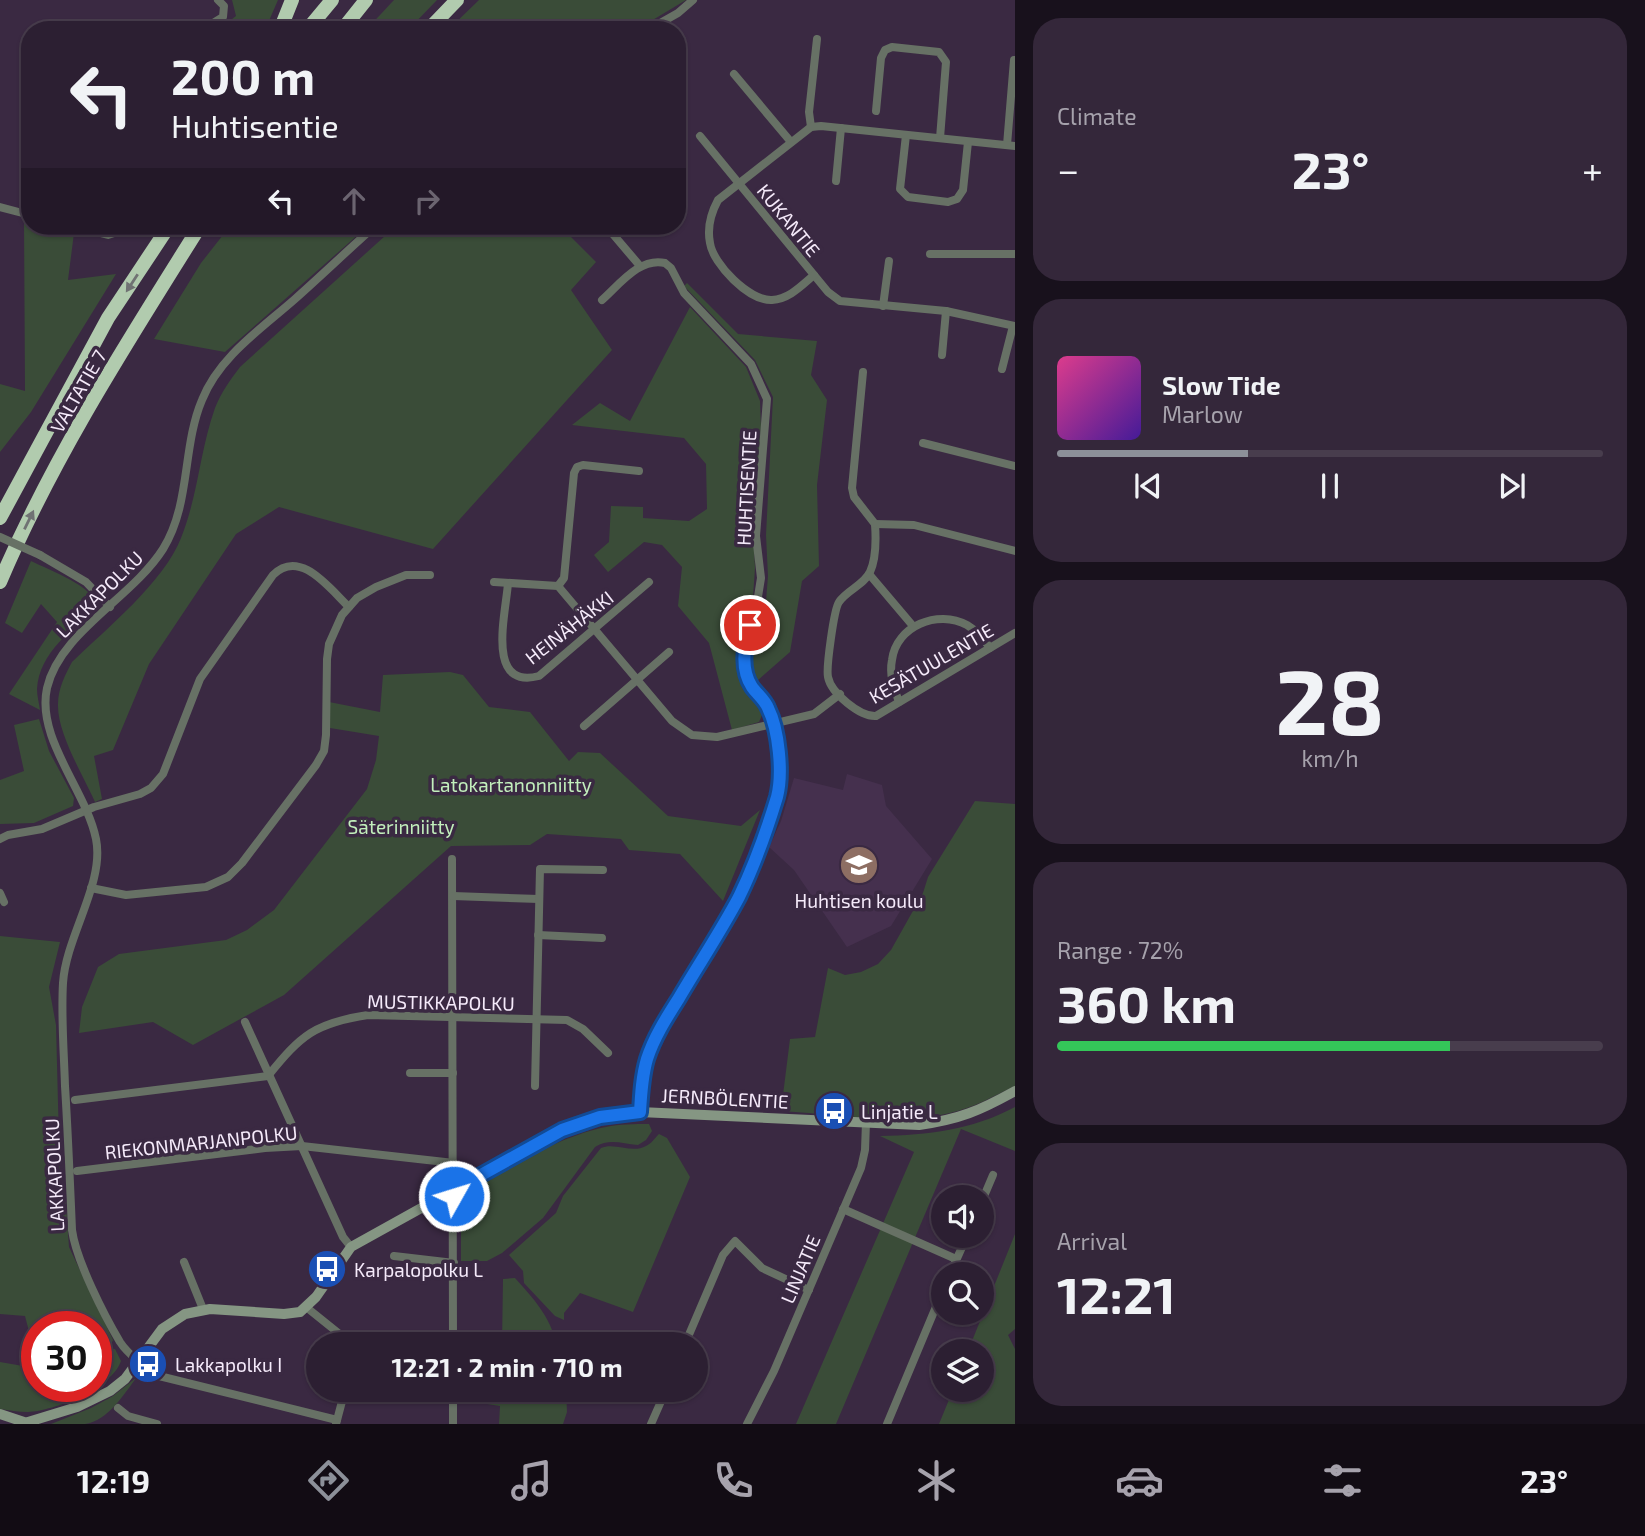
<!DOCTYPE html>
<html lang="en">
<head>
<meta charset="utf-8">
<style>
	:root { --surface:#2c1f32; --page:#34273a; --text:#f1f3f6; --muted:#a6a2ac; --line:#483d4d; --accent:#8c9099 }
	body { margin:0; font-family:"Exo 2",sans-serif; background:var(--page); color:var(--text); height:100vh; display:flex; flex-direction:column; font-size:26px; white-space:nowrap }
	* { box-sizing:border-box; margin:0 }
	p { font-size:23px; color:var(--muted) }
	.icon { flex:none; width:38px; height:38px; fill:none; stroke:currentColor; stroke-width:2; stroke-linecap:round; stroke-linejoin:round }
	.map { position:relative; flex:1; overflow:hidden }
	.side { display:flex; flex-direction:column; gap:18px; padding:18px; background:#18111c; width:630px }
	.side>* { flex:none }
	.banner { position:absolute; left:21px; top:21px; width:665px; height:214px; border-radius:28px; box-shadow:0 2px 5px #0004,0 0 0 2px var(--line); background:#2c1f32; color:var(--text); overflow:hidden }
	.fabs { position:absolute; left:931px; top:1185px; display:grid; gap:14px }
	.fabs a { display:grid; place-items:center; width:63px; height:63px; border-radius:50%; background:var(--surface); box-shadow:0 2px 5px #0004,0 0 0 2px var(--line); font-size:35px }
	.speed { position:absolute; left:21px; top:1311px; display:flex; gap:14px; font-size:35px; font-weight:700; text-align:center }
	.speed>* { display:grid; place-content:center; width:91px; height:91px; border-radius:50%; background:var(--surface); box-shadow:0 2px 5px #0004,0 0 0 2px var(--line); line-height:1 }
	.speed .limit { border:10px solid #d22; background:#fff; color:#111 }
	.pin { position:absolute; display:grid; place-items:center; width:60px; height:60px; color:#fff; margin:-30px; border:4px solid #fff; border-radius:50%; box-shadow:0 2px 7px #0007 }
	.me { position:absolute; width:77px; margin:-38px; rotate:51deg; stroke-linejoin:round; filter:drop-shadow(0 0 5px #0008) }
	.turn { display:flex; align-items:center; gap:24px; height:147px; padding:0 35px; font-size:32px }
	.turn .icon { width:91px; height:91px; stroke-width:2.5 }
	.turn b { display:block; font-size:49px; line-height:60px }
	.lanes { display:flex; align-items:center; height:66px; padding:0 35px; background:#0003; justify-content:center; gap:35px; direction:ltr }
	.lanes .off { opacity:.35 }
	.big { font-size:52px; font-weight:700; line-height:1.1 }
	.side .tile { flex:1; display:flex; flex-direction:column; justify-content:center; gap:10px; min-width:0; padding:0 24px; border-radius:28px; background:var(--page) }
	.side .dial { align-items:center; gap:0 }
	.dial b { font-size:91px; line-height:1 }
	.song { display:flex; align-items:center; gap:21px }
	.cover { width:84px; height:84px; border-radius:10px; background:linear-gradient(135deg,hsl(330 70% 55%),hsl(260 70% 35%)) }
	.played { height:7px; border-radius:4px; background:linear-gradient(90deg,var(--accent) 35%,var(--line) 35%) }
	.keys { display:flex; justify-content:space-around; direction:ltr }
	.heat { display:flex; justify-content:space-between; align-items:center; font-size:38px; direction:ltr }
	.charge { height:10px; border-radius:5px; background:linear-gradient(90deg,#34c759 72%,var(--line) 0) }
	.trip { position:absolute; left:306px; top:1332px; width:402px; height:70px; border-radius:35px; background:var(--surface); box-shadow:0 2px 5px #0004,0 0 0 2px var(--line); font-weight:700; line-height:70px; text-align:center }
	.menu { display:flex; height:112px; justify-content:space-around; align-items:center; background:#120c14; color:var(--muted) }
	.menu .icon { width:49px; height:49px }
	.menu .selected { color:var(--accent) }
	.menu b { font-size:32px; color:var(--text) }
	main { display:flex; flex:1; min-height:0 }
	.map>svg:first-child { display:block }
	.built { fill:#45304e }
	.green { fill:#3a4c38 }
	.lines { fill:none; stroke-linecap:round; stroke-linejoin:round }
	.street { stroke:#677165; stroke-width:8 }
	.secondary { stroke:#859683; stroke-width:10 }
	.highway { stroke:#b1cbae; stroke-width:14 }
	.street-bridge { stroke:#677165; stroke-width:8 }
	.oneway { fill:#707273 }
	.route-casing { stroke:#114b97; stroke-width:18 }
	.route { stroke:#1a73e8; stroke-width:12 }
	.labels { text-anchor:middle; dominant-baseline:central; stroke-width:7; stroke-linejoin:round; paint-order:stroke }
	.street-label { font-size:19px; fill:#f5eafa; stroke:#3a2942 }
	.park-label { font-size:19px; fill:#c2efbc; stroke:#3a2942 }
	.poi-label { font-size:19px; fill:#f5eafa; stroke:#3a2942; text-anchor:start }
</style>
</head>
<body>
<main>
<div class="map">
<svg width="1015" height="1424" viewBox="0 0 1015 1424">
	<rect width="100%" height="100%" fill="#3a2942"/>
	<polygon class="built" points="847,774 882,785 886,806 932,859 891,926 847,947 794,870 769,847 781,821 794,778 843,790"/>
	<g class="green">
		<polygon points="232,0 278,0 265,30 218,30 236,16"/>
		<polygon points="394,0 437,0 408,30 366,30"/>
		<polygon points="479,0 686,0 636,30 448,30"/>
		<polygon points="24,219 30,221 30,226 48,226 74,233 68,280 116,274 31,412 0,452 0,384 25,391"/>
		<polygon points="230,226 368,226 225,352 154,339 201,263"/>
		<path d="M396 226H560L596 262 571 290 612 350 433 549 279 507 236 534 149 664 113 750 94 756 102 799 95 802C83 775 57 733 58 704 58 689 65 675 72 662 106 629 164 582 181 538 198 496 200 450 215 408 221 393 230 380 240 367Z"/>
		<polygon points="687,283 738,334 817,341 811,375 827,400 817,485 819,566 802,581 790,652 757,681 752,672 750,651 766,601 768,576 766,535 773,397 755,360 684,286"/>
		<polygon points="690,307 746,367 760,401 761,427 753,530 755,568 753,597 740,646 745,679 762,715 759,722 732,730 709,643 678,606 682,567 662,545 644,542 608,572 594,555 609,542 611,506 643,507 643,518 689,521 707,509 706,464 684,438 572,425 600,403 630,421"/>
		<path d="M31 561C49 570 94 586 98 607 73 628 39 653 37 689 37 696 39 703 40 710L9 694 57 622 41 604 22 633 5 623Z"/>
		<polygon points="450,672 463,675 489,707 530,712 569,761 578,752 600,753 668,816 741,826 760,810 723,901 680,854 629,850 621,839 547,834 530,845 451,846 284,995 193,1045 153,1022 79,1033 82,1007 98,967 119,954 226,940 247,930 274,910 367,789 376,760 379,736 330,728 329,702 380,712 383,675"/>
		<polygon points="39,719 49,751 74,798 73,806 34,823 0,824 0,780 24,771 14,725"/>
		<path d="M975 801 1015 804V1086C994 1096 973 1108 950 1113 896 1125 836 1114 781 1111L790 1039 815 1037 828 968 845 975 861 972 878 964 891 950 923 893 928 877Z"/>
		<path d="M0 936 60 942 49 987 56 1025 60 1181 65 1192 69 1247 113 1340C111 1347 103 1347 96 1348V1326H37V1342L32 1343 25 1316 0 1314Z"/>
		<path d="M1015 1107V1151L961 1129 836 1424H796L914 1152 880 1136C928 1135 972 1130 1015 1107Z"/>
		<path d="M649 1124 652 1131 646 1140 638 1145C622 1144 610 1138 595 1147L543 1218 502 1253 487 1261H461V1201C493 1172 563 1135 606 1127 619 1124 635 1124 649 1124Z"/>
		<path d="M659 1134 667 1138 690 1177 633 1312 580 1293 564 1313V1320L555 1316 524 1283 523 1271 509 1255 556 1213 563 1196 601 1148C615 1142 632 1154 646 1146 651 1144 655 1138 659 1134Z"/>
		<polygon points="1015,1234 1015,1329 1008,1335 1015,1349 1015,1424 939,1424 953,1390 982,1390 982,1351 968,1351"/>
		<path d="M515 1278C533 1298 551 1317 556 1344H502L503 1279Z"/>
		<path d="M37 1344V1386H96V1350L115 1349 121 1361C112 1388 54 1411 28 1412 18 1412 9 1410 0 1409V1362L23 1366 31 1345Z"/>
		<path d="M137 1377C124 1394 108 1421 85 1424 74 1424 62 1424 51 1424L91 1408 113 1396Z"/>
		<polygon points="473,1390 483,1390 489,1393 492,1390 566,1390 567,1412 563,1424 499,1424 500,1406 474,1402"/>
	</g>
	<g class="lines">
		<g class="street">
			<polyline points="202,30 223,17 224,6 218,0"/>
			<polyline points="648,30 678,13 693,0"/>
			<polyline points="734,74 791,142"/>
			<polyline points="876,111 881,58 885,50 892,47 939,52 946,62 940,138"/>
			<polyline points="811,127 809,112 817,39"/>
			<polyline points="906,135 900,189 908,197 948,202 957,199 963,190 968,142"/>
			<polyline points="700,136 814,275 828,292 840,301 946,311 1015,326"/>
			<polyline points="1007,145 1014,60"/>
			<polyline points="836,181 841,128"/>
			<polyline points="0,207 30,215"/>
			<polyline points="73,226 108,235 136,226"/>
			<polyline points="606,226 640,266"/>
			<polyline points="930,254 1015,254"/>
			<path d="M814 275C801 286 789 299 772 300 749 301 713 264 710 243 707 228 711 213 718 200L811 127 821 126 1015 146"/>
			<path d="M602 300C620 284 640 257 665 263L671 268 684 293 751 364 767 399 756 536 761 578 757 603 743 648 751 685 767 706 771 714 780 774 776 798 738 897 664 1023 647 1059 640 1112"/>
			<polyline points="883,306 889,261"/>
			<polyline points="942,355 946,311"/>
			<polyline points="1002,369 1013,326"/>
			<path d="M863 372 852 488 854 497 875 524C876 538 876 559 870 572 864 585 847 590 839 602 834 609 826 668 828 677 831 693 860 717 876 716L1015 633"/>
			<polyline points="923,443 1015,466"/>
			<polyline points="875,524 914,525 1015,551"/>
			<polyline points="40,555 86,582 110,607"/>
			<polyline points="869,574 913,626"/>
			<polyline points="494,582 558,586 672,721 692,735 717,737 814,714 840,694"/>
			<path d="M508 583C506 613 485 690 539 676L649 582"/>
			<polyline points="558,586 564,578 574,473 577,467 583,465 639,471"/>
			<path d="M899 702C894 688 889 675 892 660 896 626 938 609 967 625 977 631 984 639 990 648"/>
			<polyline points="584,726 669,652"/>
			<path d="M0 839 8 835 42 829 94 807 140 794 151 788 163 774 200 679 273 575C300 548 329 588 349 607"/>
			<polyline points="452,859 453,1344"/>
			<polyline points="91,888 126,895 206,887 228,877 242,863 316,765 324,751 326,735 327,659 329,644 342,615 357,598 376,587 406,575 430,575"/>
			<polyline points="0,893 4,902"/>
			<polyline points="453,896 539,899"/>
			<polyline points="538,935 602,938"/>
			<polyline points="245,1022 343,1237 351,1247"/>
			<polyline points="410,1073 453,1073"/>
			<polyline points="535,1086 540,869 603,870"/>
			<path d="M75 1100 268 1076C301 1035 315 1023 368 1015L567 1020 583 1029 608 1053"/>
			<polyline points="77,1171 265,1148 302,1146 454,1163"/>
			<polyline points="982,1201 993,1175"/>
			<polyline points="843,1209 956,1259"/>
			<polyline points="394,1256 454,1263"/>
			<polyline points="184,1262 203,1309"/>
			<polyline points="950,1274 967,1236"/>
			<polyline points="306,1307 352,1344"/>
			<polyline points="685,1344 723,1255 735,1241 762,1268 809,1290"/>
			<path d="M139 1362C132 1356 125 1350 120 1342 104 1315 76 1260 72 1230 70 1182 68 1134 65 1086 64 1052 61 1017 63 983 66 936 105 883 96 839 86 790 36 739 47 688 60 632 132 598 163 549 191 504 182 447 202 400 219 357 261 329 295 299 322 275 348 250 375 226"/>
			<polyline points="155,1375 337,1420"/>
			<polyline points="118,1408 128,1416 157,1424"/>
			<polyline points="336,1424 345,1390"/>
			<polyline points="453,1424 453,1390"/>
			<polyline points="651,1424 666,1390"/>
			<polyline points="747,1424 774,1371 861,1168 865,1150 866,1122"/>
			<polyline points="887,1424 943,1290"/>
		</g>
		<g class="secondary">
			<polyline points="0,1414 30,1424"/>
			<path d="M28 1422 77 1407 110 1391 125 1379 162 1329 185 1314 210 1309 284 1314 300 1312 316 1297 351 1247 562 1130 599 1117 640 1112 919 1125C960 1119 979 1111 1015 1091"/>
		</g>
		<g class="highway">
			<polyline points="280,30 292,0"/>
			<polyline points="307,30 332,0"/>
			<polyline points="342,30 366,0"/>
			<polyline points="428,30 457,0"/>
			<polyline points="0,518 108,318 169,226"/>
			<path d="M0 582C53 457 128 341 200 226"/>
		</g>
		<polyline class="street-bridge" points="0,537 40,555"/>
	</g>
	<defs><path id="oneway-solid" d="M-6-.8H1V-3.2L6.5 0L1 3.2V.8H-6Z" transform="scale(1.75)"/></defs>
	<g class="oneway">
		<use href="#oneway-solid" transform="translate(132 283) rotate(123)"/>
		<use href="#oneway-solid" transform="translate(29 520) rotate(-64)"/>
	</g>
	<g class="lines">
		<g class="route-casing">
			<path id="route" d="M454 1196V1190L562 1130 600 1117 640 1112C641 1094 642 1076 647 1059 654 1037 667 1017 679 998 699 964 721 931 739 897 754 866 767 830 777 797 783 774 779 730 768 708 765 700 757 694 752 687 740 669 744 645 750 625"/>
		</g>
		<use href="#route" class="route"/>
	</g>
	<defs>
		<g id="school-disc" transform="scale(2.0125)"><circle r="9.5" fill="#8d6e63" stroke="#3a2942"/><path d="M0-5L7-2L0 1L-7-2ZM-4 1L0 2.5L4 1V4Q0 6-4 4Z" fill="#fff"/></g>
		<g id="bus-disc" transform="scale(2.0125)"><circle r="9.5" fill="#1a4fb4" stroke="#3a2942"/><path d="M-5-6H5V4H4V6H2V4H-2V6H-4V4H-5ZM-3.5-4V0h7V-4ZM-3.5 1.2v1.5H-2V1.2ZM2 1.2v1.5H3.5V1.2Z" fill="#fff"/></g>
	</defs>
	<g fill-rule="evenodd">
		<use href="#school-disc" x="859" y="865"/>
		<use href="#bus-disc" x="834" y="1111"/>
		<use href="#bus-disc" x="327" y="1269"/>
		<use href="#bus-disc" x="148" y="1364"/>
	</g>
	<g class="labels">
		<g class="street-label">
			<text transform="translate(789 220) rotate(51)">KUKANTIE</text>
			<text transform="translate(78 391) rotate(-60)">VALTATIE 7</text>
			<text transform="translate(746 488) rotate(-87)">HUHTISENTIE</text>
			<text transform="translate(99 594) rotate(-45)">LAKKAPOLKU</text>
			<text transform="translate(569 627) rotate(-38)">HEINÄHÄKKI</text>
			<text transform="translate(931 663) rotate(-30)">KESÄTUULENTIE</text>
			<text transform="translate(441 1002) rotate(1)">MUSTIKKAPOLKU</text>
			<text transform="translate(725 1098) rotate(3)">JERNBÖLENTIE</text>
			<text transform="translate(201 1142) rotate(-6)">RIEKONMARJANPOLKU</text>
			<text transform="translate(54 1175) rotate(-93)">LAKKAPOLKU</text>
			<text transform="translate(800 1269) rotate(-67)">LINJATIE</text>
		</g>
		<g class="park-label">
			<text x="511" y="784">Latokartanonniitty</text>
			<text x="401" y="826">Säterinniitty</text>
		</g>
		<g class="poi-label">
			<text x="859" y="900" text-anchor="middle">Huhtisen koulu</text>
			<text x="861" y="1111">Linjatie L</text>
			<text x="354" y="1269">Karpalopolku L</text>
			<text x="175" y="1364">Lakkapolku I</text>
		</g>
	</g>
</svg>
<div class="fabs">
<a><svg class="icon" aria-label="sound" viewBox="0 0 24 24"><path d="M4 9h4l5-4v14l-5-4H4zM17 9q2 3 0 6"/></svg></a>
<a><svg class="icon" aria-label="search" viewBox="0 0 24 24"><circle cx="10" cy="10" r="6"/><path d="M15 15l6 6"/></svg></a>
<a><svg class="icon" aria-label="layers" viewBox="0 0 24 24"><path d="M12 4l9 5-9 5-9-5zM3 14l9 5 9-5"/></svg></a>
</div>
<div class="speed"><div class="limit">30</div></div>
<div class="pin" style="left:750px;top:625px;background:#d93025"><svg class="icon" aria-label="arrive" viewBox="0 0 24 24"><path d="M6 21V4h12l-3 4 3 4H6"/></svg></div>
<svg class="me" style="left:454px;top:1196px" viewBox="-20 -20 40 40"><circle r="17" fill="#1a73e8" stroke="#fff" stroke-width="3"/><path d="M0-11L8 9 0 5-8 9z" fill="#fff"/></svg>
<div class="trip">12:21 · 2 min · 710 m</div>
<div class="banner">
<div class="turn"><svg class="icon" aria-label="left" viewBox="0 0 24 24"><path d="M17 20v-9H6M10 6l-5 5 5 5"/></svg><div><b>200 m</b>Huhtisentie</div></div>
<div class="lanes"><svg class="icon" aria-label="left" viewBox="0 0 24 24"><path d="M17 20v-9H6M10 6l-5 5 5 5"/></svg><svg class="icon off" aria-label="ahead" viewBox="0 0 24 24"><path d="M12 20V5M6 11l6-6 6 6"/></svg><svg class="icon off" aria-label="right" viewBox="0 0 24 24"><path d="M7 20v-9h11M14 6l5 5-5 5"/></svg></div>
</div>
</div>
<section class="side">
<div class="tile"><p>Climate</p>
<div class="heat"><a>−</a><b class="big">23°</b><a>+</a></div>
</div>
<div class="tile">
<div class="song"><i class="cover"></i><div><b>Slow Tide</b><p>Marlow</p></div></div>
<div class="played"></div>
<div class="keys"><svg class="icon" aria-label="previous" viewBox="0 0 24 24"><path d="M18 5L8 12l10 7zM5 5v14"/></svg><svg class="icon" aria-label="pause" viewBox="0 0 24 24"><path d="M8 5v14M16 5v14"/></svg><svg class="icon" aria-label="next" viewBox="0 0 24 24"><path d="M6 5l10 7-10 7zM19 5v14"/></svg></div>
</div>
<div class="tile dial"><b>28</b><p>km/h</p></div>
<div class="tile"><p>Range · 72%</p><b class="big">360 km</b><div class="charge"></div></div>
<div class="tile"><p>Arrival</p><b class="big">12:21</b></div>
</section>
</main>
<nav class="menu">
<b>12:19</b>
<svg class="icon selected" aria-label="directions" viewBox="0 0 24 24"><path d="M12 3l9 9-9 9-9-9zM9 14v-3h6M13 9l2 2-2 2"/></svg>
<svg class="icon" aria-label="music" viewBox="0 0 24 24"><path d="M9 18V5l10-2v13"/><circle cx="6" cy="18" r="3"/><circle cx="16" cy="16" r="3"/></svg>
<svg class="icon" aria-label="phone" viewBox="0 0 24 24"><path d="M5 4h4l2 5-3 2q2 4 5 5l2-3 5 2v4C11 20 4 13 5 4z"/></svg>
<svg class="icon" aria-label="climate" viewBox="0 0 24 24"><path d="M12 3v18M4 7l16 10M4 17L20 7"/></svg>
<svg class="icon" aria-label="car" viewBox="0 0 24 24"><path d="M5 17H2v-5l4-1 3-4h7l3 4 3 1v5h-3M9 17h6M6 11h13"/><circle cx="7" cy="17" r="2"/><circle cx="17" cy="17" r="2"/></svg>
<svg class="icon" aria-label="filters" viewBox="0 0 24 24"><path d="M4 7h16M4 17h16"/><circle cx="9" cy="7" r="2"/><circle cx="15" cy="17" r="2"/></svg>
<b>23°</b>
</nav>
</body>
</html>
